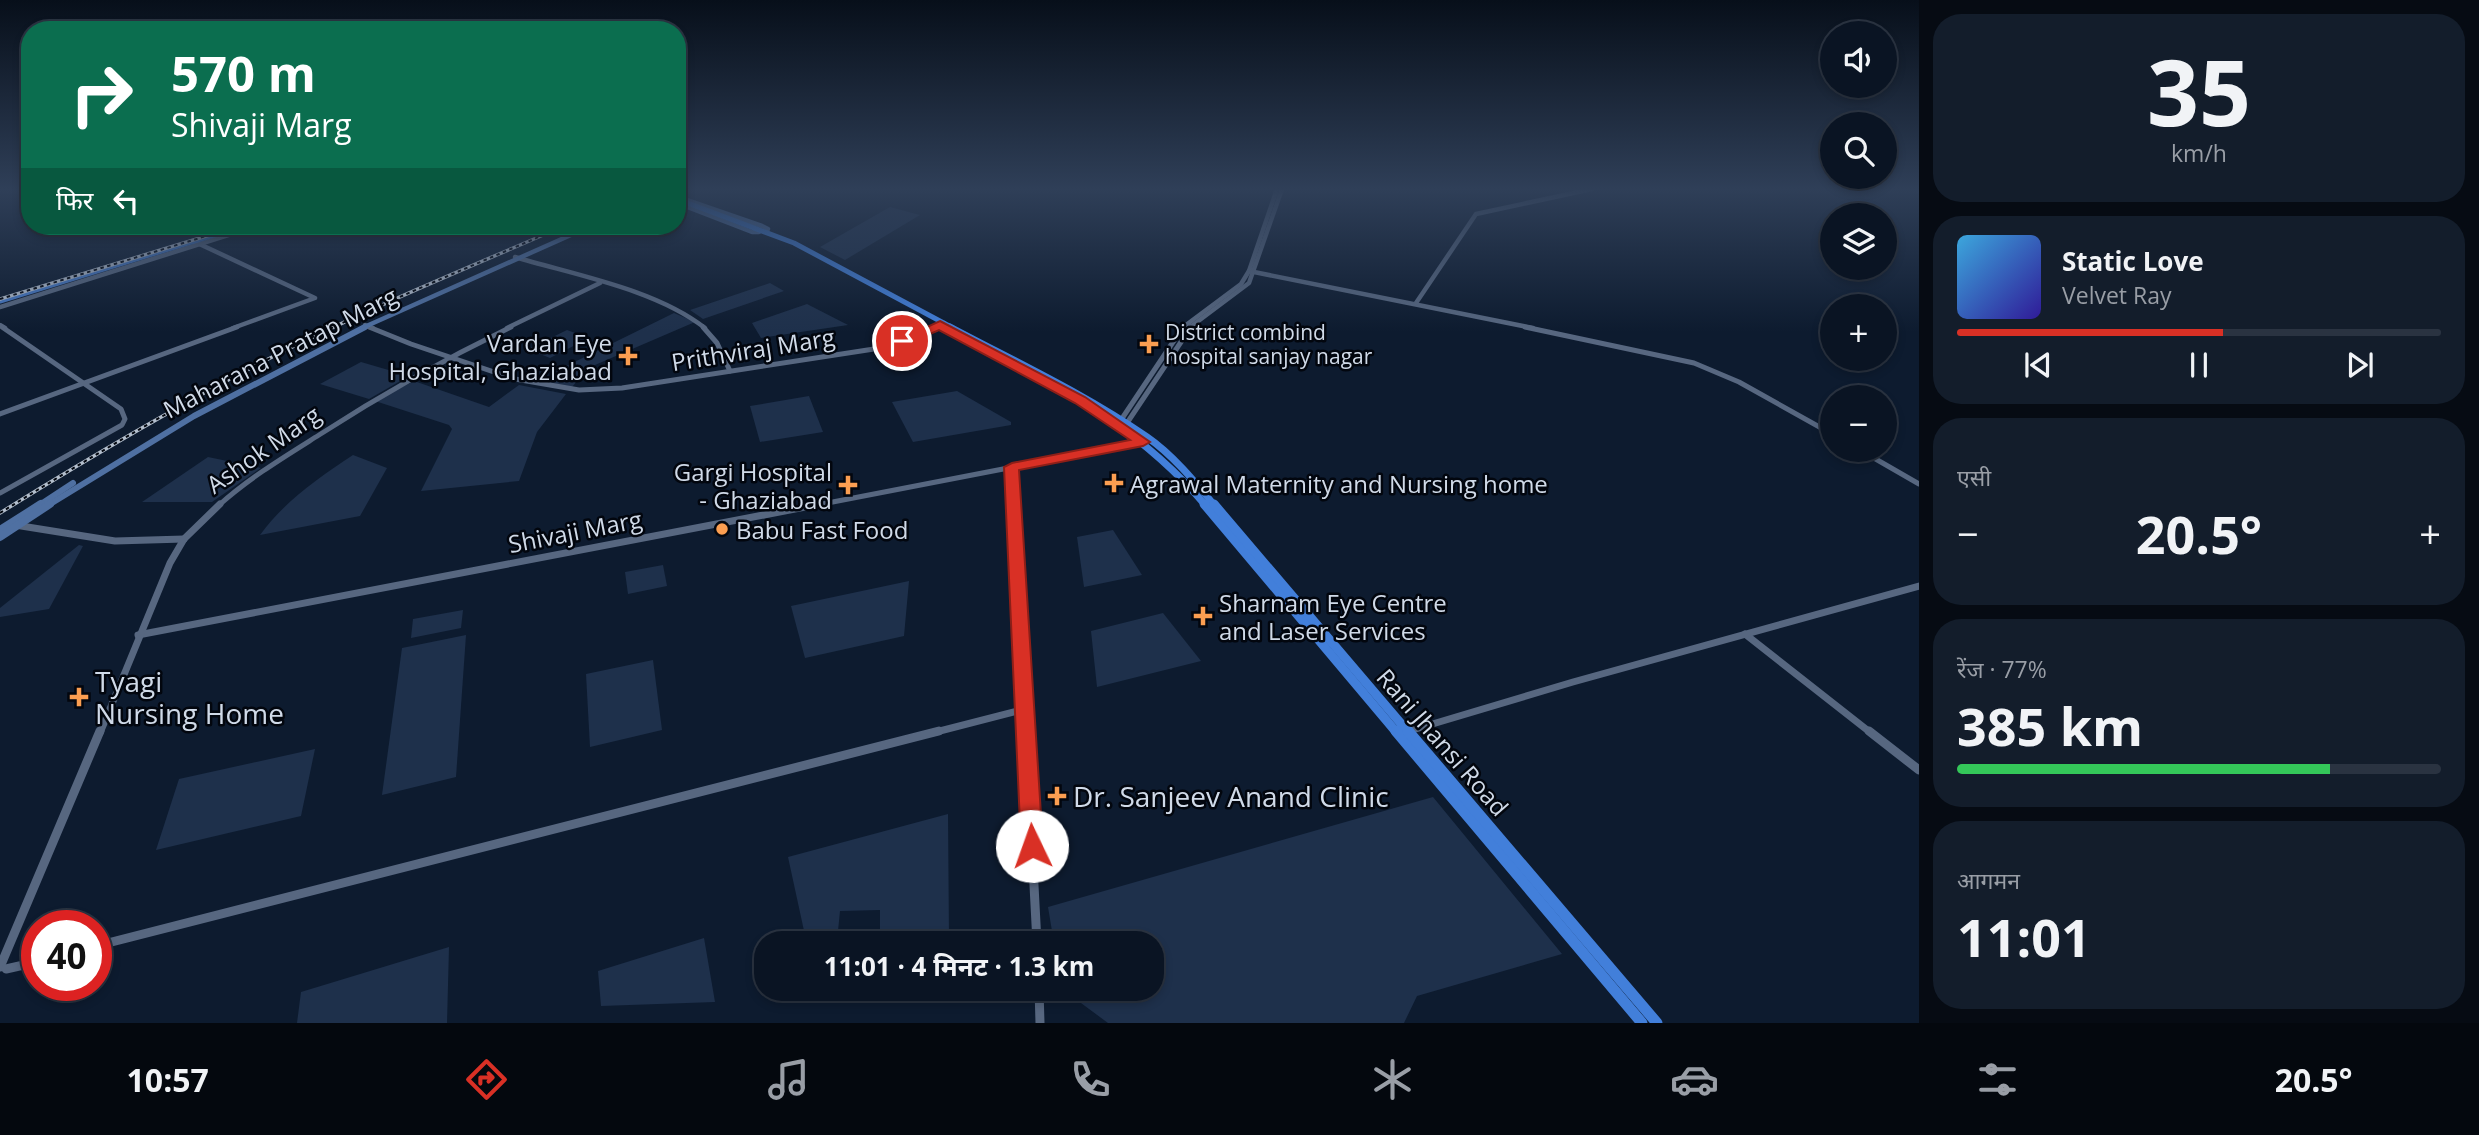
<!DOCTYPE html>
<html lang="hi">
<head>
<meta charset="utf-8">
<style>
	:root { --surface:#0a1423; --page:#131d2b; --text:#f1f3f6; --muted:#999ea6; --line:#2a3341; --accent:#d93025 }
	body { margin:0; font-family:"Open Sans","Noto Sans Devanagari",sans-serif; background:var(--page); color:var(--text); height:100vh; display:flex; flex-direction:column; font-size:26px; white-space:nowrap }
	* { box-sizing:border-box; margin:0 }
	p { font-size:23px; color:var(--muted) }
	.icon { flex:none; width:38px; height:38px; fill:none; stroke:currentColor; stroke-width:2; stroke-linecap:round; stroke-linejoin:round }
	.map { position:relative; flex:1; overflow:hidden }
	.sheet { display:flex; flex-direction:column; gap:14px; padding:14px; background:#060b13; width:560px }
	.sheet>* { flex:none }
	.guide { position:absolute; left:21px; top:21px; width:665px; height:214px; border-radius:28px; box-shadow:0 4px 10px #0003,0 0 0 2px var(--line); background:#0b6e4f; color:#fff; overflow:hidden }
	.fabs { position:absolute; left:1820px; top:21px; display:grid; gap:14px }
	.fabs a { display:grid; place-items:center; width:77px; height:77px; border-radius:50%; background:var(--surface); box-shadow:0 4px 10px #0003,0 0 0 2px var(--line); font-size:35px }
	.speed { position:absolute; left:21px; top:910px; display:flex; gap:14px; font-size:35px; font-weight:700; text-align:center }
	.speed>* { display:grid; place-content:center; width:91px; height:91px; border-radius:50%; background:var(--surface); box-shadow:0 4px 10px #0003,0 0 0 2px var(--line); line-height:1 }
	.speed .limit { border:10px solid #d22; background:#fff; color:#111 }
	.pin { position:absolute; display:grid; place-items:center; width:60px; height:60px; color:#fff; margin:-30px; border:4px solid #fff; border-radius:50%; box-shadow:0 2px 7px #0007 }
	.me { position:absolute; width:77px; margin:-38px; rotate:357deg; stroke-linejoin:round; filter:drop-shadow(0 0 5px #0008) }
	.turn { display:flex; align-items:center; gap:24px; height:147px; padding:0 35px; font-size:32px }
	.turn .icon { width:91px; height:91px; stroke-width:2.5 }
	.turn b { display:block; font-size:49px; line-height:60px }
	.then { display:flex; align-items:center; height:66px; padding:0 35px; background:#0003; gap:14px; font-size:26px }
	.big { font-size:52px; font-weight:700; line-height:1.1 }
	.sheet .widget { flex:1; display:flex; flex-direction:column; justify-content:center; gap:10px; min-width:0; padding:0 24px; border-radius:28px; background:var(--page) }
	.sheet .dial { align-items:center; gap:0 }
	.dial b { font-size:91px; line-height:1 }
	.song { display:flex; align-items:center; gap:21px }
	.cover { width:84px; height:84px; border-radius:10px; background:linear-gradient(135deg,hsl(200 70% 55%),hsl(250 70% 35%)) }
	.played { height:7px; border-radius:4px; background:linear-gradient(90deg,var(--accent) 55%,var(--line) 55%) }
	.keys { display:flex; justify-content:space-around; direction:ltr }
	.heat { display:flex; justify-content:space-between; align-items:center; font-size:38px; direction:ltr }
	.charge { height:10px; border-radius:5px; background:linear-gradient(90deg,#34c759 77%,var(--line) 0) }
	.trip { position:absolute; left:754px; top:931px; width:410px; height:70px; border-radius:28px; background:var(--surface); box-shadow:0 4px 10px #0003,0 0 0 2px var(--line); font-weight:700; line-height:70px; text-align:center }
	.menu { display:flex; height:112px; justify-content:space-around; align-items:center; background:#04080e; color:var(--muted) }
	.menu .icon { width:49px; height:49px }
	.menu .current { color:var(--accent) }
	.menu b { font-size:32px; color:var(--text) }
	main { display:flex; flex:1; min-height:0 }
	.map>svg:first-child { display:block }
	.green { fill:#1e304b }
	.lines { fill:none; stroke-linecap:round; stroke-linejoin:round }
	.tertiary-far3 { stroke:#576780; stroke-width:4.5 }
	.tertiary-far2 { stroke:#576780; stroke-width:5 }
	.tertiary-far1 { stroke:#576780; stroke-width:7 }
	.tertiary { stroke:#576780; stroke-width:9 }
	.secondary-far2 { stroke:#4f70a2; stroke-width:4.5 }
	.secondary-far1 { stroke:#4f70a2; stroke-width:6 }
	.secondary { stroke:#4f70a2; stroke-width:8 }
	.primary { stroke:#4779c4; stroke-width:5 }
	.trunk-far3 { stroke:#427fda; stroke-width:5 }
	.trunk-far2 { stroke:#427fda; stroke-width:7 }
	.trunk-far1 { stroke:#427fda; stroke-width:9 }
	.trunk { stroke:#427fda; stroke-width:11 }
	.rail-casing { stroke:#b3becc; stroke-width:3.5 }
	.rail { stroke:#02060e; stroke-width:2; stroke-dasharray:3.5; stroke-linecap:butt }
	.route { fill:#d93025; stroke:#8d1f18; stroke-width:2 }
	.poi-dot { fill:#fb9e51; stroke:#02060e; stroke-width:2.5 }
	.labels { text-anchor:middle; dominant-baseline:central; stroke-width:5; stroke-linejoin:round; paint-order:stroke }
	.far-poi-label { font-size:21px; fill:#d0dae8; stroke:#02060e; text-anchor:start }
	.poi-label { font-size:24px; fill:#d0dae8; stroke:#02060e; text-anchor:start }
	.street-label { font-size:24px; fill:#d0dae8; stroke:#02060e }
	.near-poi-label { font-size:28px; fill:#d0dae8; stroke:#02060e; text-anchor:start }
</style>
</head>
<body>
<main>
<div class="map">
<svg width="1919" height="1023" viewBox="0 0 1919 1023">
	<rect width="100%" height="100%" fill="#0d1b2f"/>
	<g class="green">
		<polygon points="890,207 920,215 845,260 820,247"/>
		<polygon points="770,283 784,291 703,319 690,310"/>
		<polygon points="807,304 848,325 761,338 752,323"/>
		<polygon points="674,313 695,322 588,368 572,387 546,382 553,378 550,374"/>
		<polygon points="567,330 589,338 550,358 528,349"/>
		<polygon points="361,362 409,376 369,399 320,384"/>
		<polygon points="414,381 489,407 519,385 566,394 537,432 519,481 421,491 452,429 449,425 375,401"/>
		<polygon points="957,391 1011,422 1011,425 913,442 892,402"/>
		<polygon points="809,396 823,432 760,442 750,406"/>
		<path d="M353 455 387 468 360 516 260 535C285 501 317 479 353 455Z"/>
		<polygon points="208,457 261,468 212,502 142,502"/>
		<polygon points="1113,530 1142,575 1084,587 1077,537"/>
		<polygon points="79,545 83,546 49,609 0,617 0,608"/>
		<polygon points="663,565 667,586 628,594 625,572"/>
		<polygon points="909,581 904,636 805,658 791,606"/>
		<polygon points="463,610 461,628 411,638 413,619"/>
		<polygon points="1163,613 1201,661 1097,687 1091,631"/>
		<polygon points="466,635 456,777 382,795 402,648"/>
		<polygon points="653,660 662,730 590,747 586,674"/>
		<polygon points="315,749 301,816 156,850 179,779"/>
		<polygon points="1433,797 1562,954 1417,996 1404,1023 1108,1023 1062,989 1152,989 1152,943 1054,943 1048,907"/>
		<polygon points="948,814 949,939 880,940 880,910 840,911 837,941 806,940 788,857"/>
		<polygon points="704,938 715,1002 601,1006 598,971"/>
		<polygon points="449,947 447,1023 297,1023 301,992"/>
	</g>
	<g class="lines">
		<g class="tertiary-far3">
			<polyline points="193,241 315,298 233,328"/>
			<path d="M515 257C575 275 655 289 705 328"/>
			<polyline points="1249,271 1533,328"/>
			<polyline points="1416,303 1476,214 1592,189"/>
			<polyline points="0,307 257,226"/>
			<polyline points="0,325 5,328"/>
			<polyline points="365,325 373,328"/>
			<polyline points="507,328 600,283"/>
			<polyline points="932,328 944,323"/>
			<polyline points="1182,328 1241,284 1249,271 1277,189"/>
			<polyline points="1189,328 1249,283 1282,189"/>
		</g>
		<g class="tertiary-far2">
			<polyline points="369,327 411,344 515,379 579,390 622,388 874,349 903,341 936,327"/>
			<polyline points="703,327 717,343 730,371"/>
			<polyline points="1525,327 1694,363 1739,382 1832,434"/>
			<polyline points="0,414 237,327"/>
			<polyline points="1121,420 1183,327"/>
			<polyline points="1127,423 1191,327"/>
			<polyline points="1860,450 1919,484"/>
			<polyline points="1012,467 1014,506"/>
			<polyline points="0,493 122,425 125,419 121,409 2,327"/>
			<path d="M218 506C249 478 284 457 319 435 381 395 445 359 511 327"/>
			<polyline points="812,506 1143,442"/>
		</g>
		<g class="tertiary-far1">
			<polyline points="1014,504 1026,733"/>
			<polyline points="15,525 115,541 184,539"/>
			<polyline points="1745,634 1871,733"/>
			<polyline points="138,635 821,504"/>
			<polyline points="1409,731 1573,682 1919,586"/>
			<polyline points="100,733 170,563 184,539 220,504"/>
			<polyline points="932,733 1025,709"/>
		</g>
		<g class="tertiary">
			<polyline points="1026,731 1037,943"/>
			<polyline points="1869,731 1919,770"/>
			<polyline points="96,946 939,731"/>
			<polyline points="0,967 100,731"/>
			<polyline points="6,969 37,962"/>
			<polyline points="1039,989 1040,1023"/>
		</g>
		<g class="secondary-far2">
			<polyline points="678,197 762,226 768,229 767,231"/>
			<polyline points="677,203 752,232 759,232"/>
			<polyline points="362,328 591,226"/>
		</g>
		<g class="secondary-far1">
			<polyline points="38,506 73,483"/>
			<polyline points="47,506 194,416 365,327"/>
		</g>
		<g class="secondary">
			<polyline points="0,530 41,504"/>
			<polyline points="0,537 50,504"/>
		</g>
		<polyline class="primary" points="0,301 243,226"/>
		<polyline class="trunk-far3" points="677,199 794,243 953,328"/>
		<g class="trunk-far2">
			<path d="M950 327C1016 362 1085 394 1147 437 1173 455 1195 482 1215 506"/>
			<path d="M1105 416C1143 442 1176 470 1206 506"/>
		</g>
		<g class="trunk-far1">
			<polyline points="1204,504 1397,733"/>
			<polyline points="1214,504 1409,733"/>
		</g>
		<g class="trunk">
			<polyline points="1396,731 1642,1023"/>
			<polyline points="1408,731 1657,1023"/>
		</g>
		<g class="rail-casing">
			<g id="rail">
				<polyline points="0,299 239,226"/>
				<path d="M0 513C92 456 185 401 282 352 374 306 470 267 564 226"/>
			</g>
		</g>
		<use href="#rail" class="rail"/>
	</g>
	<linearGradient id="sky" x2="0" y2="1"><stop stop-color="#070f1a"/><stop offset="0.57" stop-color="#2f3f58"/><stop offset="1" stop-color="#2f3f58" stop-opacity="0"/></linearGradient>
	<rect width="1919" height="332" fill="url(#sky)"/>
	<polygon class="route" points="940,321 1085,397 1150,442 1143,446 1019,470 1043,846 1040,853 1032,856 1024,853 1021,846 1004,467 1012,463 1130,440 1075,403 939,330 907,344 898,344 896,341"/>
	<g class="poi-dot">
		<path d="M1145.5 333.5h7v7h7v7h-7v7h-7v-7h-7v-7h7z"/>
		<path d="M624.5 345.5h7v7h7v7h-7v7h-7v-7h-7v-7h7z"/>
		<path d="M1110.5 472.5h7v7h7v7h-7v7h-7v-7h-7v-7h7z"/>
		<path d="M844.5 474.5h7v7h7v7h-7v7h-7v-7h-7v-7h7z"/>
		<circle cx="722" cy="529" r="7"/>
		<path d="M1199.5 605.5h7v7h7v7h-7v7h-7v-7h-7v-7h7z"/>
		<path d="M75.5 686.5h7v7h7v7h-7v7h-7v-7h-7v-7h7z"/>
		<path d="M1053.5 785.5h7v7h7v7h-7v7h-7v-7h-7v-7h7z"/>
	</g>
	<g class="labels">
		<g class="far-poi-label">
			<text x="1165" y="332">District combind<tspan x="1165" dy="24">hospital sanjay nagar</tspan></text>
		</g>
		<g class="poi-label">
			<text x="612" y="342" text-anchor="end">Vardan Eye<tspan x="612" dy="28">Hospital, Ghaziabad</tspan></text>
			<text x="832" y="471" text-anchor="end">Gargi Hospital<tspan x="832" dy="28">- Ghaziabad</tspan></text>
			<text x="1130" y="483">Agrawal Maternity and Nursing home</text>
			<text x="736" y="529">Babu Fast Food</text>
			<text x="1219" y="602">Sharnam Eye Centre<tspan x="1219" dy="28">and Laser Services</tspan></text>
		</g>
		<g class="street-label">
			<text transform="translate(753 349) rotate(-9)">Prithviraj Marg</text>
			<text transform="translate(280 352) rotate(-27)">Maharana Pratap Marg</text>
			<text transform="translate(263 449) rotate(-35)">Ashok Marg</text>
			<text transform="translate(575 531) rotate(-11)">Shivaji Marg</text>
			<text transform="translate(1443 742) rotate(49)">Rani Jhansi Road</text>
		</g>
		<g class="near-poi-label">
			<text x="95" y="681">Tyagi<tspan x="95" dy="32">Nursing Home</tspan></text>
			<text x="1073" y="796">Dr. Sanjeev Anand Clinic</text>
		</g>
	</g>
</svg>
<div class="fabs">
<a><svg class="icon" aria-label="sound" viewBox="0 0 24 24"><path d="M4 9h4l5-4v14l-5-4H4zM17 9q2 3 0 6"/></svg></a>
<a><svg class="icon" aria-label="search" viewBox="0 0 24 24"><circle cx="10" cy="10" r="6"/><path d="M15 15l6 6"/></svg></a>
<a><svg class="icon" aria-label="layers" viewBox="0 0 24 24"><path d="M12 4l9 5-9 5-9-5zM3 14l9 5 9-5"/></svg></a>
<a>+</a>
<a>−</a>
</div>
<div class="speed"><div class="limit">40</div></div>
<div class="pin" style="left:902px;top:341px;background:#d93025"><svg class="icon" aria-label="arrive" viewBox="0 0 24 24"><path d="M6 21V4h12l-3 4 3 4H6"/></svg></div>
<svg class="me" style="left:1032px;top:846px" viewBox="-20 -20 40 40"><circle r="19" fill="#fff"/><path d="M0-13L10 11 0 6-10 11z" fill="#d93025"/></svg>
<div class="trip">11:01 · 4 मिनट · 1.3 km</div>
<div class="guide">
<div class="turn"><svg class="icon" aria-label="right" viewBox="0 0 24 24"><path d="M7 20v-9h11M14 6l5 5-5 5"/></svg><div><b>570 m</b>Shivaji Marg</div></div>
<div class="then">फिर<svg class="icon" aria-label="left" viewBox="0 0 24 24"><path d="M17 20v-9H6M10 6l-5 5 5 5"/></svg></div>
</div>
</div>
<section class="sheet">
<div class="widget dial"><b>35</b><p>km/h</p></div>
<div class="widget">
<div class="song"><i class="cover"></i><div><b>Static Love</b><p>Velvet Ray</p></div></div>
<div class="played"></div>
<div class="keys"><svg class="icon" aria-label="previous" viewBox="0 0 24 24"><path d="M18 5L8 12l10 7zM5 5v14"/></svg><svg class="icon" aria-label="pause" viewBox="0 0 24 24"><path d="M8 5v14M16 5v14"/></svg><svg class="icon" aria-label="next" viewBox="0 0 24 24"><path d="M6 5l10 7-10 7zM19 5v14"/></svg></div>
</div>
<div class="widget"><p>एसी</p>
<div class="heat"><a>−</a><b class="big">20.5°</b><a>+</a></div>
</div>
<div class="widget"><p>रेंज · 77%</p><b class="big">385 km</b><div class="charge"></div></div>
<div class="widget"><p>आगमन</p><b class="big">11:01</b></div>
</section>
</main>
<nav class="menu">
<b>10:57</b>
<svg class="icon current" aria-label="directions" viewBox="0 0 24 24"><path d="M12 3l9 9-9 9-9-9zM9 14v-3h6M13 9l2 2-2 2"/></svg>
<svg class="icon" aria-label="music" viewBox="0 0 24 24"><path d="M9 18V5l10-2v13"/><circle cx="6" cy="18" r="3"/><circle cx="16" cy="16" r="3"/></svg>
<svg class="icon" aria-label="phone" viewBox="0 0 24 24"><path d="M5 4h4l2 5-3 2q2 4 5 5l2-3 5 2v4C11 20 4 13 5 4z"/></svg>
<svg class="icon" aria-label="climate" viewBox="0 0 24 24"><path d="M12 3v18M4 7l16 10M4 17L20 7"/></svg>
<svg class="icon" aria-label="car" viewBox="0 0 24 24"><path d="M5 17H2v-5l4-1 3-4h7l3 4 3 1v5h-3M9 17h6M6 11h13"/><circle cx="7" cy="17" r="2"/><circle cx="17" cy="17" r="2"/></svg>
<svg class="icon" aria-label="filters" viewBox="0 0 24 24"><path d="M4 7h16M4 17h16"/><circle cx="9" cy="7" r="2"/><circle cx="15" cy="17" r="2"/></svg>
<b>20.5°</b>
</nav>
</body>
</html>
